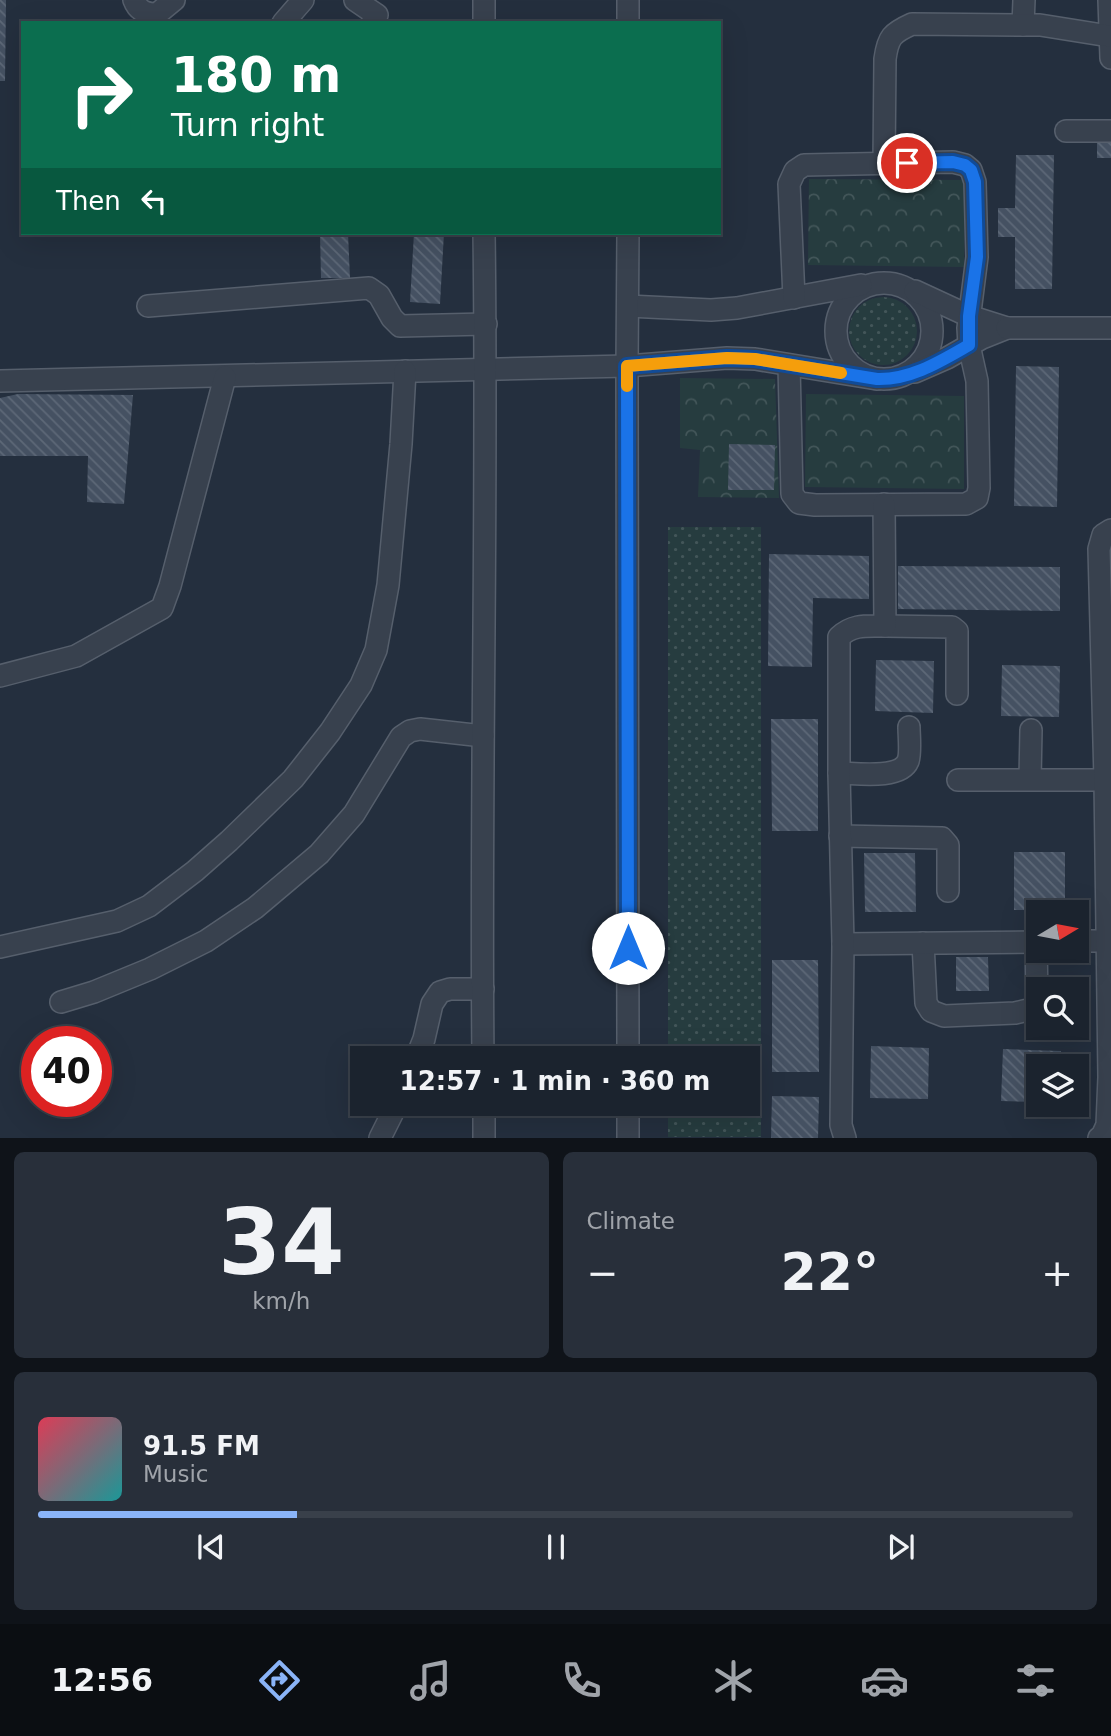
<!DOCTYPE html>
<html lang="en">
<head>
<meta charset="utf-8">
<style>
	:root { --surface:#1b232e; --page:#282f3a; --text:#f1f3f6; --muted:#a0a4aa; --line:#39404a; --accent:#8ab4f8 }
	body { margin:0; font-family:"DejaVu Sans",sans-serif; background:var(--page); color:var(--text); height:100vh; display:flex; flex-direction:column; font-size:26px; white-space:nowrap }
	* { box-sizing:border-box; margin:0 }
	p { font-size:23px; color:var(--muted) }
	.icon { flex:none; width:38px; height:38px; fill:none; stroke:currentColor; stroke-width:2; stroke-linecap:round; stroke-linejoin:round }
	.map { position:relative; height:1138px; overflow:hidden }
	.panel { display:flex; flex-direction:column; gap:14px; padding:14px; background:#0f1319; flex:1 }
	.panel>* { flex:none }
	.hud { position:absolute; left:21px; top:21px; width:700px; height:214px; border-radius:0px; box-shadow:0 7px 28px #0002,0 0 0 2px var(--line); background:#0b6e4f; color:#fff; overflow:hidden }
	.needle { width:46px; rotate:80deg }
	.controls { position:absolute; left:1026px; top:900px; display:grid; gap:14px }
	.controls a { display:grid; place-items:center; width:63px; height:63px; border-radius:0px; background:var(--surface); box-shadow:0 7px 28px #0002,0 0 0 2px var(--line); font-size:35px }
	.speed { position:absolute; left:21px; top:1026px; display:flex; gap:14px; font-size:35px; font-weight:700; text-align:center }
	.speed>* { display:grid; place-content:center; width:91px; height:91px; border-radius:50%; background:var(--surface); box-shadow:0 7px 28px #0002,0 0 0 2px var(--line); line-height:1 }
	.speed .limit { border:10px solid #d22; background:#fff; color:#111 }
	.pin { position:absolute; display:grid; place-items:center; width:60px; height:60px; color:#fff; margin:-30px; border:4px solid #fff; border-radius:50%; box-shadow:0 2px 7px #0007 }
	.me { position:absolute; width:77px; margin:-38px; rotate:0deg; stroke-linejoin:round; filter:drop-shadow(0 0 5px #0008) }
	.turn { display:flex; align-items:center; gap:24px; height:147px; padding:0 35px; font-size:32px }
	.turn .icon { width:91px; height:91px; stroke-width:2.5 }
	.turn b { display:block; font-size:49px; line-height:60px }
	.then { display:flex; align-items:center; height:66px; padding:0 35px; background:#0003; gap:14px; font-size:26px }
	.big { font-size:52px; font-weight:700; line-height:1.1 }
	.panel .widget { flex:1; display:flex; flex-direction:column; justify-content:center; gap:10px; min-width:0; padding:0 24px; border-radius:10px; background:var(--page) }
	.panel .dial { align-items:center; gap:0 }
	.dial b { font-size:91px; line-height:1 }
	.song { display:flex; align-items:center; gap:21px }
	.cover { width:84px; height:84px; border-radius:10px; background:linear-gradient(135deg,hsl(350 70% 55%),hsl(180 70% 35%)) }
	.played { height:7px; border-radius:4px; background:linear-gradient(90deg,var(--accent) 25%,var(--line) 25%) }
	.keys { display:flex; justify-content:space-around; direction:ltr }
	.heat { display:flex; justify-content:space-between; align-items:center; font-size:38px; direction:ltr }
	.panel .tiles { flex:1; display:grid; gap:14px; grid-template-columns:1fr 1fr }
	.widget:last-child { grid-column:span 2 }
	.trip { position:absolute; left:350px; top:1046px; width:410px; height:70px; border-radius:0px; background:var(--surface); box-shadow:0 7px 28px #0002,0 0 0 2px var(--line); font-weight:700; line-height:70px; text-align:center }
	.tab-bar { display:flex; height:112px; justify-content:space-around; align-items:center; background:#0b0e12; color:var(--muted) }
	.tab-bar .icon { width:49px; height:49px }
	.tab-bar .on { color:var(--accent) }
	.tab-bar b { font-size:32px; color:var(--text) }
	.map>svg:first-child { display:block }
	.grass { fill:url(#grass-dots) }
	.park { fill:url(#park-crowns) }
	.building { fill:url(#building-back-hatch) }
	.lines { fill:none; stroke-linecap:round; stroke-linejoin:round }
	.minor-casing { stroke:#565f6c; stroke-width:24 }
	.minor { stroke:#38414e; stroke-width:21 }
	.route-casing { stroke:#114b97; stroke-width:18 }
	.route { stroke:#1a73e8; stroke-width:12 }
	.slow { stroke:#f59e0b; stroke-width:12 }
</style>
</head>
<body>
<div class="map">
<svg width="1111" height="1138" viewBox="0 0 1111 1138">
	<defs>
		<pattern id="grass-dots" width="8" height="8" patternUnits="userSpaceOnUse" patternTransform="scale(1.75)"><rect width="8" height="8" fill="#263c3f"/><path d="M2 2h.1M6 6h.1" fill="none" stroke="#435659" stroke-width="1.8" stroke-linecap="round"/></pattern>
		<pattern id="park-crowns" width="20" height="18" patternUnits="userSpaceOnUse" patternTransform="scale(1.75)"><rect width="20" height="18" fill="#263c3f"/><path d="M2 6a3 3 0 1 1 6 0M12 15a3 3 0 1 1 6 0" fill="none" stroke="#435659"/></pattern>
		<pattern id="building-back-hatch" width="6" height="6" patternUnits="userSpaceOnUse" patternTransform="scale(1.75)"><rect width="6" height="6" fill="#455162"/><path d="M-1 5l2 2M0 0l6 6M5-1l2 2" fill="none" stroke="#5d6877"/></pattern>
	</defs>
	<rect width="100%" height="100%" fill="#242f3e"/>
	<g class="grass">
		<circle cx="883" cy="331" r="34"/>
		<polygon points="668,527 761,527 761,1137 668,1137 668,1104 747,1104 747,1059 668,1059"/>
	</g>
	<g class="park">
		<polygon points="809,179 965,180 964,267 808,265"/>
		<polygon points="680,378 775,379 779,498 698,497 700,450 680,448"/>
		<polygon points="806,394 964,396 964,489 805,487"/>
	</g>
	<g class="building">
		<polygon points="0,0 6,0 5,81 0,81"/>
		<rect x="1097" y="142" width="14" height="16"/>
		<polygon points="1016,155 1054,155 1052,289 1015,289 1015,237 998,237 998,208 1015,208"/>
		<polygon points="320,233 348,233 350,278 321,278"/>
		<polygon points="414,233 444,233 440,304 410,302"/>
		<polygon points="1016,366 1059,367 1057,507 1014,506"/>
		<polygon points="18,394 133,395 124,504 87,502 88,456 0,456 0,398"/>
		<polygon points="729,444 775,445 774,490 728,490"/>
		<polygon points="769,554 869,556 869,599 813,598 812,667 768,666"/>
		<polygon points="898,566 1060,567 1060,611 898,609"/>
		<polygon points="876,660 934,661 933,713 875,711"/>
		<polygon points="1002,665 1060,666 1059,717 1001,716"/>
		<polygon points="771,719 818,719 818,831 772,831"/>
		<rect x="1014" y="852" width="51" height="58"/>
		<polygon points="864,853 915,853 916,912 865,912"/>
		<polygon points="956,957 988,957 989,991 956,991"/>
		<polygon points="772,960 818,960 819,1072 772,1072"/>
		<polygon points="871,1046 929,1048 928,1099 870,1098"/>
		<polygon points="1003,1049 1061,1051 1060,1066 1038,1066 1038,1102 1001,1101"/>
		<polygon points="772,1096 819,1097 818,1138 771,1138"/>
	</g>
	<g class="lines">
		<g class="minor-casing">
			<g id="minor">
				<path d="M134 0C138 11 146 14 157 14L174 0"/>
				<polyline points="355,0 377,15 372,23"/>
				<polyline points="628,0 628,23"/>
				<polyline points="1109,0 1111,58"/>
				<polyline points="283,23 303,0"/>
				<polyline points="484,23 484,0"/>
				<polyline points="1023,25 1024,0"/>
				<polyline points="1066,131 1111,131"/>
				<path d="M884 163 885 59C888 37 892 33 912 24L1023 25H1040L1109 36"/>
				<circle cx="884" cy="331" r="48"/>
				<polyline points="915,291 969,316 1007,328 982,338 947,358 915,372"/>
				<polyline points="148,306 369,288 379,295 392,318 400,326 486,324"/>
				<polyline points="628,306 711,310 737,308 861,285"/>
				<polyline points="1007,328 1111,328"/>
				<polyline points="789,365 792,494 799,503 815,505 966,504 977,498 979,488 977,381 969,345 968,328 977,257 975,182 971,170 965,165 953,162 804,165 795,171 789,184 794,298"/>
				<polyline points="0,381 627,366 727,358 755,359 877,379"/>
				<polyline points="885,626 952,627 957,631 957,694"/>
				<polyline points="0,676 76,656 162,608 170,586 225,377"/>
				<path d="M839 773C855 773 900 780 908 761 911 754 909 735 909 727"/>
				<polyline points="1030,779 1031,730"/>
				<polyline points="958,780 1105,780"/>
				<polyline points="840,836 942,838 948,845 948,891"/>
				<polyline points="1076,941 1106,941"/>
				<polyline points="923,943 926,1003 931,1011 944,1016 1015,1013 1032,1009 1037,1000 1036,942"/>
				<polyline points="843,944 1038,942"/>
				<polyline points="0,947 117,921 149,906 195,871 229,841 293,779 330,732 361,685 376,650 388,585 401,444 405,371"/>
				<polyline points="61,1002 94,992 150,969 206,941 255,908 319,854 354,814 401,737 410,731 420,729 483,736"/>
				<polyline points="416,1059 424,1039 432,1004 440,992 450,989 483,989"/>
				<path d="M483 1059C480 783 488 508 484 233"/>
				<polyline points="628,1059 627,366 628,233"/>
				<polyline points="628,1104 628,1138"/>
				<polyline points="380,1138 397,1104"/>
				<polyline points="484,1138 484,1104"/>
				<path d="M845 1138 841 1125 843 944 839 773V637C853 624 866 626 885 626L884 504"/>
				<polyline points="1099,1138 1102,1136 1107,1125 1109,1077 1105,780 1099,549 1103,535 1111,530"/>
			</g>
		</g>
		<use href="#minor" class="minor"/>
	</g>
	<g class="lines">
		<g class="route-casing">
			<path id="route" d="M628 948 627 366 727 358 755 359 877 379C911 380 941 361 969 345V316L977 257 975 182 971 170 965 165 953 162 907 163"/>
		</g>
		<use href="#route" class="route"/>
		<polyline class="slow" points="627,386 627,366 727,358 755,359 841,373"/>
	</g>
</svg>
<div class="controls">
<a><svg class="needle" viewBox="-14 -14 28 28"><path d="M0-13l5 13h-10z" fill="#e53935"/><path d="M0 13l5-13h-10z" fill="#a0a4aa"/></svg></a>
<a><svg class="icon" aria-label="search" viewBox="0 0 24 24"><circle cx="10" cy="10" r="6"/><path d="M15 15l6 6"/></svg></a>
<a><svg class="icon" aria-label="layers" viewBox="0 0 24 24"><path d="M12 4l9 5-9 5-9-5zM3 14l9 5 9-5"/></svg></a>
</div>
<div class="speed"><div class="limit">40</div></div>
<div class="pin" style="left:907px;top:163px;background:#d93025"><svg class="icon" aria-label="arrive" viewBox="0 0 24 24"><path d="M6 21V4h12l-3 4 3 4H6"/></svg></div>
<svg class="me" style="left:628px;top:948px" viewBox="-20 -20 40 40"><circle r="19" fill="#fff"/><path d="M0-13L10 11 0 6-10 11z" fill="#1a73e8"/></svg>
<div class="trip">12:57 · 1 min · 360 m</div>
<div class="hud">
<div class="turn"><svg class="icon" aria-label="right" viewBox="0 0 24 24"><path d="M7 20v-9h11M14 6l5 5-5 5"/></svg><div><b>180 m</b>Turn right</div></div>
<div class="then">Then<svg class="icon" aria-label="left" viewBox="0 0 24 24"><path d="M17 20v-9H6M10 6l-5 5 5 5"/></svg></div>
</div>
</div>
<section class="panel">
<div class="tiles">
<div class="widget dial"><b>34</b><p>km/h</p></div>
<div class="widget"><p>Climate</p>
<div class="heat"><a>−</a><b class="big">22°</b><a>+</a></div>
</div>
<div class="widget">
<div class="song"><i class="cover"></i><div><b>91.5 FM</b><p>Music</p></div></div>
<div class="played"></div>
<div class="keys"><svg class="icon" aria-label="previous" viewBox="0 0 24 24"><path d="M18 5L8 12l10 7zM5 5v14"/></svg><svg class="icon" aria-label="pause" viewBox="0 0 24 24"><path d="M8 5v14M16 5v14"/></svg><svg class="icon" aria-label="next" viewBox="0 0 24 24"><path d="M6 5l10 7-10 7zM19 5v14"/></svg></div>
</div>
</div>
</section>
<nav class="tab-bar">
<b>12:56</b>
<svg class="icon on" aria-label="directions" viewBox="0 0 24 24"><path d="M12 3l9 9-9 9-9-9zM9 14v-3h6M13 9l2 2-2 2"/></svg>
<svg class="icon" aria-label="music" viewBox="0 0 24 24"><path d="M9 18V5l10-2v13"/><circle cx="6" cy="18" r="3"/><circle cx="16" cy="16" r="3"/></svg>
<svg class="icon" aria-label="phone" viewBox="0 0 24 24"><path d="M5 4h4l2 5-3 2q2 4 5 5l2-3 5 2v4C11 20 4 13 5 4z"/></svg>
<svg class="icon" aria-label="climate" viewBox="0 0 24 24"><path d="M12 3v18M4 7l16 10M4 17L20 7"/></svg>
<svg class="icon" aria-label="car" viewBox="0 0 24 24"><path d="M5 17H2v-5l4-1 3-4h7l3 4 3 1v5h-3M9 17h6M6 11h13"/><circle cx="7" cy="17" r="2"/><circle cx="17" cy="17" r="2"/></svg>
<svg class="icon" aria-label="filters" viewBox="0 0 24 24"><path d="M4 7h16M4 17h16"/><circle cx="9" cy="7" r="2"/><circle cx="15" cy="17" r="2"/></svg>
</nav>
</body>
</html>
